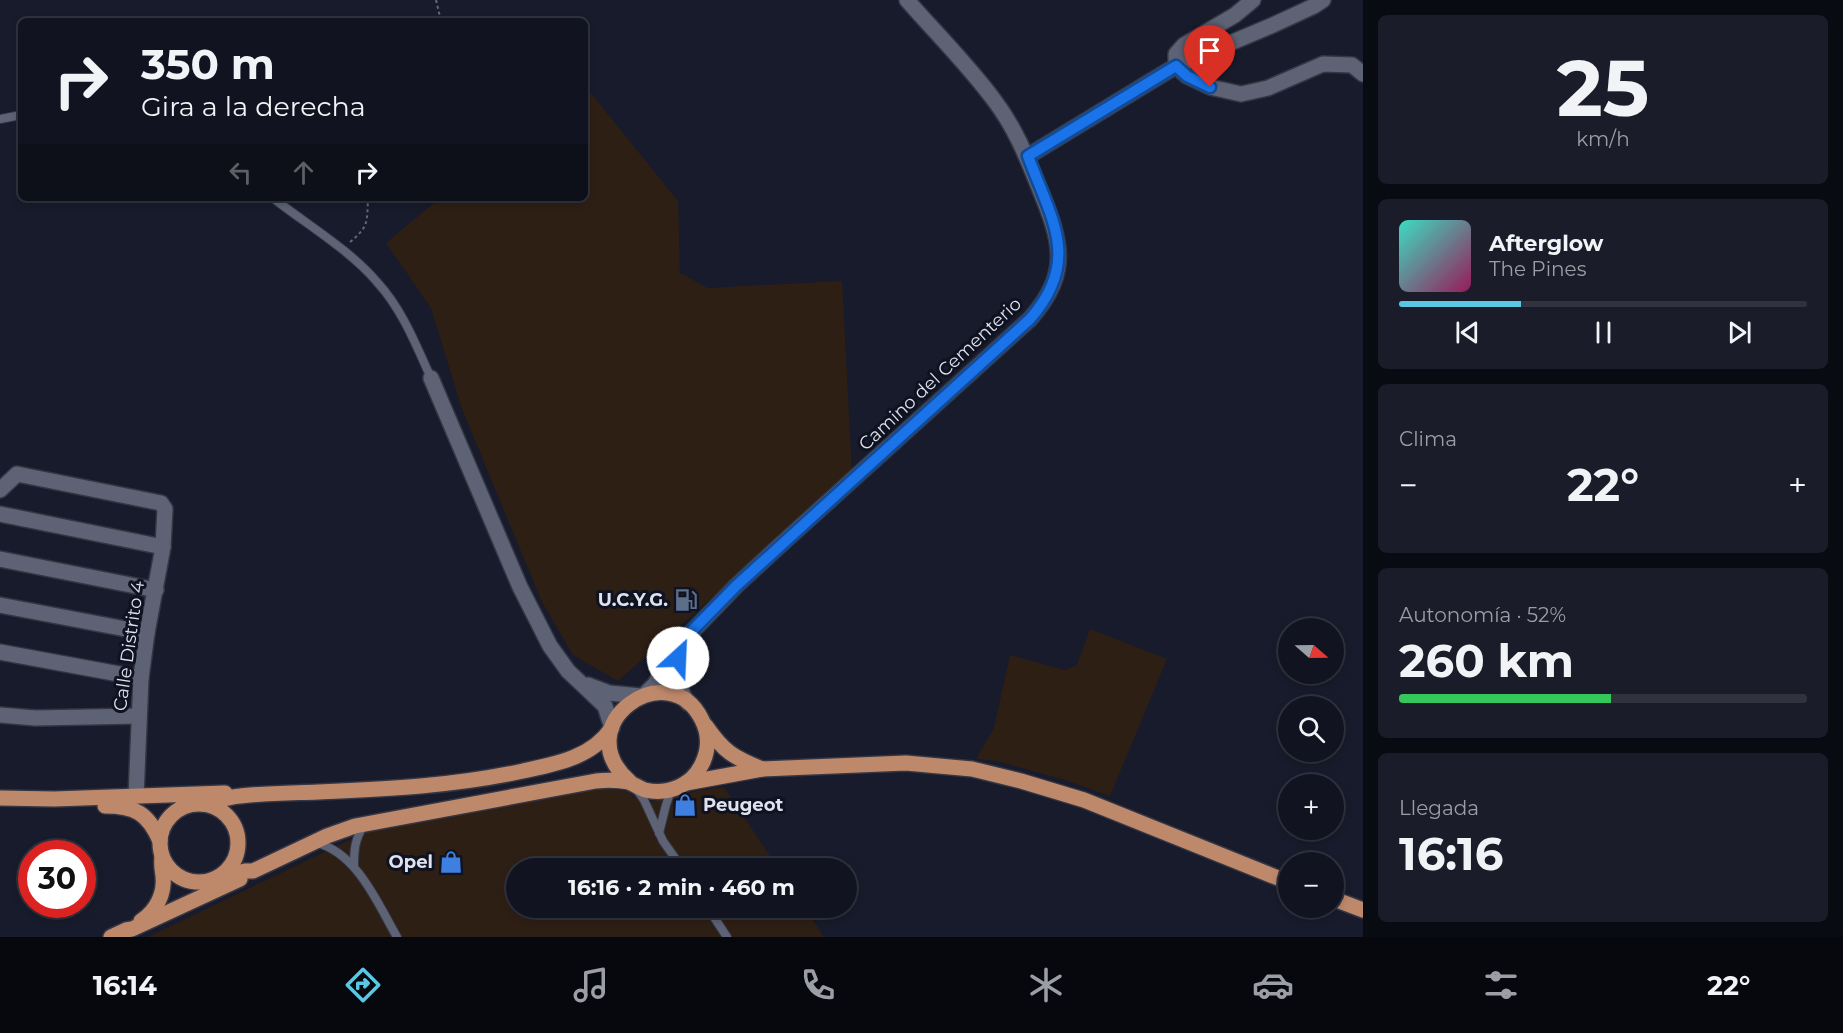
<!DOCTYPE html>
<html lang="es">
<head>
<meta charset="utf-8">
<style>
	:root { --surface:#111420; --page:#1a1d29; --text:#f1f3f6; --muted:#9c9ea5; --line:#30333e; --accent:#59c8e5 }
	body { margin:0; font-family:Montserrat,sans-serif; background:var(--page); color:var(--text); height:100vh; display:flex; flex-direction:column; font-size:22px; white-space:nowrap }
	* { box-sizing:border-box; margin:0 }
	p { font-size:20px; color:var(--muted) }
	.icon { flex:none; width:33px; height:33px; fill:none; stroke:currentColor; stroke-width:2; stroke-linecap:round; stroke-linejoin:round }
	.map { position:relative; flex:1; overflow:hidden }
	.drawer { display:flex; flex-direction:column; gap:15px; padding:15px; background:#090b12; width:480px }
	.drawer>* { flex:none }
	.hud { position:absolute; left:18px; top:18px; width:570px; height:183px; border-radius:9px; box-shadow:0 3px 9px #0003,0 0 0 2px var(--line); background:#111420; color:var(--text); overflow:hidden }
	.needle { width:39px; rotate:110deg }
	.tools { position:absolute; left:1278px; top:618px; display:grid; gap:12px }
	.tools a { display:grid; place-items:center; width:66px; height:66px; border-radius:50%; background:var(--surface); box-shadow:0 3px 9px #0003,0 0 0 2px var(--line); font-size:30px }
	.speed { position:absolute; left:18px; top:840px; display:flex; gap:12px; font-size:30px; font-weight:700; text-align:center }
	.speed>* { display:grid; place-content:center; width:78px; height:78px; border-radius:50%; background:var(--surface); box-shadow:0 3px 9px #0003,0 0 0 2px var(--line); line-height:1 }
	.speed .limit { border:9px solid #d22; background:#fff; color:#111 }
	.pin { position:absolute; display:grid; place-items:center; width:51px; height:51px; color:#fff; margin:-62px -26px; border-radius:50% 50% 50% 0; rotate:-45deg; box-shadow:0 0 6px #0007 }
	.pin .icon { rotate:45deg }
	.me { position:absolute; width:66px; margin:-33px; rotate:25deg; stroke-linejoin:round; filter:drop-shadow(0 0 4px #0008) }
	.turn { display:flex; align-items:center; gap:21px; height:126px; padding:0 24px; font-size:27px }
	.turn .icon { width:78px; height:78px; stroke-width:2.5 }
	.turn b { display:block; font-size:42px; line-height:51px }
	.lanes { display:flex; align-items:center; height:57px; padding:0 24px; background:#0003; justify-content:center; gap:30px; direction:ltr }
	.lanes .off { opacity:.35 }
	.big { font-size:45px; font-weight:700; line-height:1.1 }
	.drawer .card { flex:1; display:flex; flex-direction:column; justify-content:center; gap:9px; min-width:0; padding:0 21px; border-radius:9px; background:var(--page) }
	.drawer .dial { align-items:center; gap:0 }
	.dial b { font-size:78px; line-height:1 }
	.song { display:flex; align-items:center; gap:18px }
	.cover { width:72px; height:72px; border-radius:9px; background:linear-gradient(135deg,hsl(170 70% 55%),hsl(330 70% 35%)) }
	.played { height:6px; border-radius:3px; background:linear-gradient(90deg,var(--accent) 30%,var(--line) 30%) }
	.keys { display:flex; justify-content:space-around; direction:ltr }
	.heat { display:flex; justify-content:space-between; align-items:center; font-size:33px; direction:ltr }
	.charge { height:9px; border-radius:4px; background:linear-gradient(90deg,#34c759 52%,var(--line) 0) }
	.trip { position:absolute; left:506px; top:858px; width:351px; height:60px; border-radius:30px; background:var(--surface); box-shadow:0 3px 9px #0003,0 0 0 2px var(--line); font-weight:700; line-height:60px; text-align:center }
	.tab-bar { display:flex; height:96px; justify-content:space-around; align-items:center; background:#07080d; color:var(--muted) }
	.tab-bar .icon { width:42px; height:42px }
	.tab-bar .active { color:var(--accent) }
	.tab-bar b { font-size:27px; color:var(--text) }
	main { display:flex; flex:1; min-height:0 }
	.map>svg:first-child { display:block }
	.industrial { fill:#2e1f15 }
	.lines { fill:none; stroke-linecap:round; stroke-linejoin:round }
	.lane-casing { stroke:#343643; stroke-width:10 }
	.street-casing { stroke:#343643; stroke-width:18 }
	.primary-casing { stroke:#343643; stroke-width:18 }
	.path { stroke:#656977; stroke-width:2; stroke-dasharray:3 3; stroke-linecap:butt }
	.lane { stroke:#5d6275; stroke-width:8 }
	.street { stroke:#5d6275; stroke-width:15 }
	.primary { stroke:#be886b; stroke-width:15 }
	.route-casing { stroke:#114b97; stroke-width:15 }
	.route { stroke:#1a73e8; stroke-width:10 }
	.labels { text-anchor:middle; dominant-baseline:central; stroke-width:6; stroke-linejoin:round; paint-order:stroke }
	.street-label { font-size:18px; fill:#e0e3ef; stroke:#0e1221 }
	.poi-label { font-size:18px; font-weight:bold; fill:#e0e3ef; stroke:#0e1221; text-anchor:end }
</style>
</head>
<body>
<main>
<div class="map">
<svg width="1363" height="937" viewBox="0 0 1363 937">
	<rect width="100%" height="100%" fill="#171b2b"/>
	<g class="industrial">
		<polygon points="585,86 678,201 680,273 708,288 842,281 852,473 618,681 573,655 542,602 462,409 431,308 386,243 440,198 585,198"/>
		<polygon points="1090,629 1167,659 1110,796 1065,780 997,761 976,759 994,728 1010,655 1065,670 1077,665"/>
		<polygon points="602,787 628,792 642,804 701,790 724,787 778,868 516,868 516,908 805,908 824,937 148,937 368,831 561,796"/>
	</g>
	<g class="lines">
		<g class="lane-casing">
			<g id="lane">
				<polyline points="0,119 21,115"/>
				<path d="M273 198C306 224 350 250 377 282 402 309 416 345 431 378"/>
				<polyline points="636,789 644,800 663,841 682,868"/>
				<polyline points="659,833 666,805 671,790"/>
				<path d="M317 843C357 853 378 904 397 937"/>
				<path d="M354 866C354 849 355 839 364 825"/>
				<polyline points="708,908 727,937"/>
			</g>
		</g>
		<g class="street-casing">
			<g id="street">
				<polyline points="1253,0 1235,15 1184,45 1176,54 1176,66 1187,76 1210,87 1241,94 1268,88 1323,64 1352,65 1363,74"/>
				<polyline points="1028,156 1176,66 1273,25 1314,6 1323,0"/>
				<polyline points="431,378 520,587 550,646 568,671 605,706 612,728"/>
				<polyline points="0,490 17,474 161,503 165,509 163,547 147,633 141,678 136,796"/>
				<polyline points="0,514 163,547"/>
				<polyline points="0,559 156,590"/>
				<polyline points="0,605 147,633"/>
				<path d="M682 647C675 670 674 682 688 703"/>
				<polyline points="0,652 141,678"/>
				<polyline points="588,685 609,693 641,696"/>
				<path d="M643 696 655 684 677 643 683 641 736 586 776 549 1030 319C1073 270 1060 239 1038 185 1026 155 1014 126 994 100 969 66 935 32 907 0"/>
				<polyline points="0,715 35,718 139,716"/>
			</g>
		</g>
		<g class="primary-casing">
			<g id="primary">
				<path d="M706 726C724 752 733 757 762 769"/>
				<polyline points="686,783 762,769 906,763 972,769 1021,781 1084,800 1288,882"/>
				<polyline points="0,798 54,799 225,793"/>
				<path d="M204 804C216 801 228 797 240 796 266 793 292 793 318 792 387 789 455 786 523 771 555 764 591 758 611 729"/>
				<circle cx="199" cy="843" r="39"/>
				<path d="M105 806C135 806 148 813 160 841"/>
				<path d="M214 879 245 871H253L327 836 355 826 596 781C607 780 618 780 628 782 634 784 639 788 645 790 668 795 692 786 702 764 709 750 709 734 702 720 669 652 565 725 630 782"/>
				<polyline points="1334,899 1363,910"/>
				<path d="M141 921C156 911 165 894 163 876 162 869 161 864 162 857"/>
				<polyline points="111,937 126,930 132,929 240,879"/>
			</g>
		</g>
		<g class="path">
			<polyline points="436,0 441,21"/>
			<path d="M350 242C369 227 367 221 368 198"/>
		</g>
		<use href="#lane" class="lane"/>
		<use href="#street" class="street"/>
		<use href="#primary" class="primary"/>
	</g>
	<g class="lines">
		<g class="route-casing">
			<path id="route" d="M678 658 683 640 736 586 1030 319C1082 260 1051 219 1028 156L1176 66 1187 76 1210 87"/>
		</g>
		<use href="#route" class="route"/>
	</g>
	<defs>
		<g id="fuel-bare" transform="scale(1.8)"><path d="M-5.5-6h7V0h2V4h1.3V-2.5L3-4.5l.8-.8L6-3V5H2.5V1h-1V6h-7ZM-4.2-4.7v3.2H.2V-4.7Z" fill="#5c6f8a" stroke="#0e1221" stroke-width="2.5" paint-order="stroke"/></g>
		<g id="shop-bare" transform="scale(1.8)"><path d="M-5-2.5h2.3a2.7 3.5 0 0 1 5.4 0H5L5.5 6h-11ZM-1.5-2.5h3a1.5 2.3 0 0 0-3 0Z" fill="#3f7fe0" stroke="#0e1221" stroke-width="2.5" paint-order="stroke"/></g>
	</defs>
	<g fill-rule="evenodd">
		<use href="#fuel-bare" x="686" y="600"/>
		<use href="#shop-bare" x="685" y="805"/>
		<use href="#shop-bare" x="451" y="862"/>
	</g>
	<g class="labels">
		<g class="street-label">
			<text transform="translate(940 374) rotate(-43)">Camino del Cementerio</text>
			<text transform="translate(129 646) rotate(-82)">Calle Distrito 4</text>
		</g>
		<g class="poi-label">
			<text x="668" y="600">U.C.Y.G.</text>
			<text x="703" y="805" text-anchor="start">Peugeot</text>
			<text x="433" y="862">Opel</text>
		</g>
	</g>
</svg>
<div class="tools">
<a><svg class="needle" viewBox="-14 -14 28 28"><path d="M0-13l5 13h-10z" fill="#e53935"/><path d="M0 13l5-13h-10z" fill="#9c9ea5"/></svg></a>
<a><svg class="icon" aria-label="search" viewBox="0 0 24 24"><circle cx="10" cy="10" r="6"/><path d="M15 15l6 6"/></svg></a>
<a>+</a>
<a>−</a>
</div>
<div class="speed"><div class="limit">30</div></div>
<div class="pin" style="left:1210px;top:87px;background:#d93025"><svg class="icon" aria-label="arrive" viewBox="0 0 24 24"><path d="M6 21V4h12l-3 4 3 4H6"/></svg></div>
<svg class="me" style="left:678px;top:658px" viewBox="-20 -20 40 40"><circle r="19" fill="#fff"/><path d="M0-13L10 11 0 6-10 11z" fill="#1a73e8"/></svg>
<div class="trip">16:16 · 2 min · 460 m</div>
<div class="hud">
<div class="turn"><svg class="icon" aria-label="right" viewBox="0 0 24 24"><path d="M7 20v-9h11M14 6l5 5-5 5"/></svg><div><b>350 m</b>Gira a la derecha</div></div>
<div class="lanes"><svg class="icon off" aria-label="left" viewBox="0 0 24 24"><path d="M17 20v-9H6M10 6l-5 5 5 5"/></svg><svg class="icon off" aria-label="ahead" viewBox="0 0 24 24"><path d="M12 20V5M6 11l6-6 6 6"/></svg><svg class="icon" aria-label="right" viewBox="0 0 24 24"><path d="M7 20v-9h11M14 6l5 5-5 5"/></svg></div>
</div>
</div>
<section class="drawer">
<div class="card dial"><b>25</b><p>km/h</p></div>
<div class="card">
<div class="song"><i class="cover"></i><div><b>Afterglow</b><p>The Pines</p></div></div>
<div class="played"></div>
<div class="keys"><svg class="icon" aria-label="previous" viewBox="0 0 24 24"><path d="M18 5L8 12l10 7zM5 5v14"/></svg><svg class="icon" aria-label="pause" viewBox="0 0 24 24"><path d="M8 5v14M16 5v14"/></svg><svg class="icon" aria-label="next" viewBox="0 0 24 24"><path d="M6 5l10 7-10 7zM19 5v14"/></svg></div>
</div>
<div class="card"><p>Clima</p>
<div class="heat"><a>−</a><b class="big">22°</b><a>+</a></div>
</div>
<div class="card"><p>Autonomía · 52%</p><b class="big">260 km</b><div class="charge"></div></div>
<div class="card"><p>Llegada</p><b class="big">16:16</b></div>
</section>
</main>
<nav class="tab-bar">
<b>16:14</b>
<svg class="icon active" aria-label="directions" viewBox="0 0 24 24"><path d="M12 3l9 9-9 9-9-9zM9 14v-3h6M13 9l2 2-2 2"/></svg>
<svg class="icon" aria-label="music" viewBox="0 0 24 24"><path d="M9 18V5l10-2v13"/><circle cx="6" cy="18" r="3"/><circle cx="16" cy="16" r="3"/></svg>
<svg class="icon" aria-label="phone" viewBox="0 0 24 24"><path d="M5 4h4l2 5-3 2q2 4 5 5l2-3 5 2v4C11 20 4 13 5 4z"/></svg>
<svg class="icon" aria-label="climate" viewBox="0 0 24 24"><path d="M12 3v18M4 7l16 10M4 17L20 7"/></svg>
<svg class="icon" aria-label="car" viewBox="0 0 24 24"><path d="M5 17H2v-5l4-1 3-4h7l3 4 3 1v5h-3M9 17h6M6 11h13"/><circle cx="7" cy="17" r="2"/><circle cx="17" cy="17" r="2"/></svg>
<svg class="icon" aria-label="filters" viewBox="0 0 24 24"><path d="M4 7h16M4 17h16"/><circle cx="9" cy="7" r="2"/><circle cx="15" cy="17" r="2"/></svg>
<b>22°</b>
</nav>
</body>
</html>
